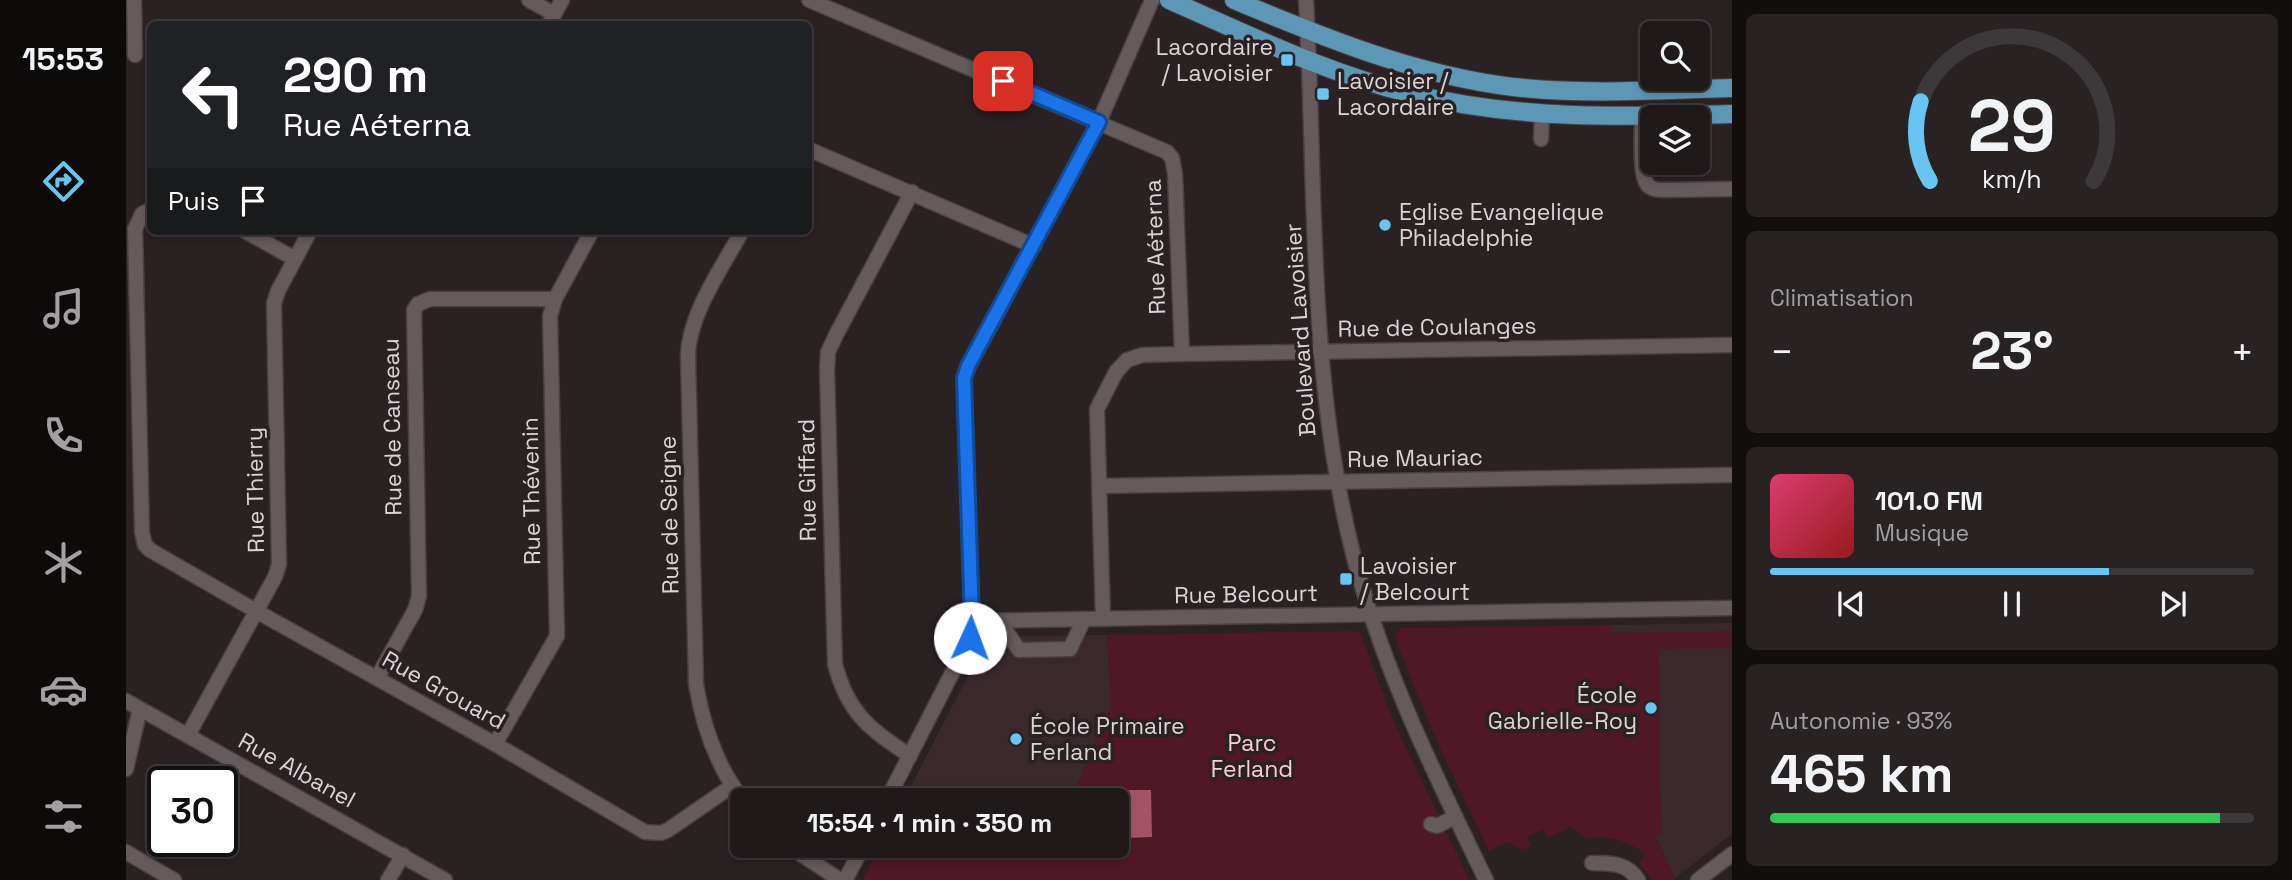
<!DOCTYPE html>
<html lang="fr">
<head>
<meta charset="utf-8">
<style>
	:root { --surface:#20191a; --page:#282223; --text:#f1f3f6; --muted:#a2a0a2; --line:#3d3839; --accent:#68c4f0 }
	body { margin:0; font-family:"Space Grotesk",sans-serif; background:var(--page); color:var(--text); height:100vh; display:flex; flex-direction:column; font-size:26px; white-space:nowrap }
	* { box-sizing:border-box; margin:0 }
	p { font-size:23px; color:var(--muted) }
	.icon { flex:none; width:38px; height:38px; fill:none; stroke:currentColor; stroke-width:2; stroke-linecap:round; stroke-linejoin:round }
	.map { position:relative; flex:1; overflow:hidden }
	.drawer { display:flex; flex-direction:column; gap:14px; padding:14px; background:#120e0e; width:560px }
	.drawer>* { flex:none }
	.hud { position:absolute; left:21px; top:21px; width:665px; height:214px; border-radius:10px; box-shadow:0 4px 10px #0003,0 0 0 2px var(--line); background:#202124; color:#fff; overflow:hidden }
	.tools { position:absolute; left:1514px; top:21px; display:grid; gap:14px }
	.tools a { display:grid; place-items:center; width:70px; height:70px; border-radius:10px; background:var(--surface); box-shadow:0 4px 10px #0003,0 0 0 2px var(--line); font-size:35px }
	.speed { position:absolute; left:21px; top:766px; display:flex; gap:14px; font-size:35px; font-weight:700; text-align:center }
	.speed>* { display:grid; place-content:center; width:91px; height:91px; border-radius:50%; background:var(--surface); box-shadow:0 4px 10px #0003,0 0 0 2px var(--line); line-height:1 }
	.speed .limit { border:4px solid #111; border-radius:10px; background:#fff; color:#111 }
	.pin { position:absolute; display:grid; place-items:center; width:60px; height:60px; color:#fff; margin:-30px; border-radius:14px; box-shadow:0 4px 10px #0006 }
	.me { position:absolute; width:77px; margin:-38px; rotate:2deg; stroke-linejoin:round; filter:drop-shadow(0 0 5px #0008) }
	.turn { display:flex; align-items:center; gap:24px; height:147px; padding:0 21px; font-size:32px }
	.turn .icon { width:91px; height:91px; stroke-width:2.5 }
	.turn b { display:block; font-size:49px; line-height:60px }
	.then { display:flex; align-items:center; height:66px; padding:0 21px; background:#0003; gap:14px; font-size:26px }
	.big { font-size:52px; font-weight:800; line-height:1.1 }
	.drawer .widget { flex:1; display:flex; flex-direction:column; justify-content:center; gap:10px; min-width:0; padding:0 24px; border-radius:10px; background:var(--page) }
	.drawer .dial { align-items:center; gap:0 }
	.dial svg { height:182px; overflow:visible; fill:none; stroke:var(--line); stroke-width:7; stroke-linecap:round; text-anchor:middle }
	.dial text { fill:var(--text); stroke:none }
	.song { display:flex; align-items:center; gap:21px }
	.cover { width:84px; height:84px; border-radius:10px; background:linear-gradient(135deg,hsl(340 70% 55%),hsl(0 70% 35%)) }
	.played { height:7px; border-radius:4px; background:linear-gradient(90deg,var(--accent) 70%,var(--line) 70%) }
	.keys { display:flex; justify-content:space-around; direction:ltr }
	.heat { display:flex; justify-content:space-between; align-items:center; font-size:38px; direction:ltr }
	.charge { height:10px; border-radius:5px; background:linear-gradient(90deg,#34c759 93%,var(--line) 0) }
	.trip { position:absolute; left:604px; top:788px; width:399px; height:70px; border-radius:10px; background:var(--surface); box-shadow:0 4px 10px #0003,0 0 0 2px var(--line); font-weight:800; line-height:70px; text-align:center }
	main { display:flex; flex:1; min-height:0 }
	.dock { display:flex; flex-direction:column; width:126px; justify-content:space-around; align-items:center; background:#0d0a0a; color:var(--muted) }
	.dock .icon { width:49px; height:49px }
	.dock .on { color:var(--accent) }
	.dock b { font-size:32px; color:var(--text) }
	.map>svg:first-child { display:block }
	.built { fill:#39292c }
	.green { fill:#501727 }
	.water { fill:#a35365 }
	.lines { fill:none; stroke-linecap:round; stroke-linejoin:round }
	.minor-casing { stroke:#473f40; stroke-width:17 }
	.major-casing { stroke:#473f40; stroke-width:20 }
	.minor { stroke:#655a5c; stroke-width:14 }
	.major { stroke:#5c98b6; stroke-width:18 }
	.route-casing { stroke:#114b97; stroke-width:18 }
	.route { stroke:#1a73e8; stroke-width:12 }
	.poi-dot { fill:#68c4f0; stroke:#2a2123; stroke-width:2.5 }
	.labels { text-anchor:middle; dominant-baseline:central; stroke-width:7; stroke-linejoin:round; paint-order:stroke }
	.poi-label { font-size:23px; fill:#dbd4d5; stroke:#2a2123; text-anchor:start }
	.street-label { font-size:23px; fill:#dbd4d5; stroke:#2a2123 }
	.park-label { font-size:23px; fill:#fdcdd5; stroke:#2a2123 }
</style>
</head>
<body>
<main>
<nav class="dock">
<b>15:53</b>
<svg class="icon on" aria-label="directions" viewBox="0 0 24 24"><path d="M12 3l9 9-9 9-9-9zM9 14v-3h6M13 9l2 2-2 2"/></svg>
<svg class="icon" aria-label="music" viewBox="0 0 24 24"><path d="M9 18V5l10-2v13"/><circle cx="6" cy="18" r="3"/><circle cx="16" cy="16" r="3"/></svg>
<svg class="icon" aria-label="phone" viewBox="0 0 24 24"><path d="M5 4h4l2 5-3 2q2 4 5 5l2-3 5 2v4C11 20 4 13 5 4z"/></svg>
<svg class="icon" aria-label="climate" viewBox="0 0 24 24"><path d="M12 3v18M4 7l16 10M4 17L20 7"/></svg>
<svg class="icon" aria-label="car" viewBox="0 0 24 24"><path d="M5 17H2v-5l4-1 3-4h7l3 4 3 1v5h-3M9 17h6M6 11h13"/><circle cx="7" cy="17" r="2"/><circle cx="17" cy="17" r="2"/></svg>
<svg class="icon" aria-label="filters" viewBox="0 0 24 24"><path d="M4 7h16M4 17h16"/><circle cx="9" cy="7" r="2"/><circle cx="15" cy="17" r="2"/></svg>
</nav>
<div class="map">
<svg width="1606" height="880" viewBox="0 0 1606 880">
	<rect width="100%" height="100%" fill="#2a2123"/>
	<g class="built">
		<polygon points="1606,623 1606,834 1549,878 1528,834 1485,661 1485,625"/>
		<polygon points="981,635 985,707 945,800 798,800 782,792 862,637"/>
		<polygon points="890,845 924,845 917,859"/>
	</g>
	<g class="green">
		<path d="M1485 625 1486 633 1606 631V648L1533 649 1535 834 1528 835 1549 878 1547 880H1526L1513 863 1520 854C1501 841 1484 835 1461 839L1445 827 1422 838 1417 829 1401 837 1405 846 1396 850 1381 842 1363 851C1329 780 1295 710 1269 636L1275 628Z"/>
		<polygon points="1229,631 1235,634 1266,718 1343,880 737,880 754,845 890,845 917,858 924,845 990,845 990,800 945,800 985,707 981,635"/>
	</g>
	<polygon class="water" points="1001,790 1025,790 1026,837 1001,838"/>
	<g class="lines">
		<g class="minor-casing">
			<g id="minor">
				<polyline points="8,0 9,55"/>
				<polyline points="403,0 428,14"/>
				<polyline points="683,0 1041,152 1046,158 1049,174 1056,354"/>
				<path d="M1180 0C1190 179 1182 361 1223 537 1251 658 1306 769 1360 880"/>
				<polyline points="423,24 436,0"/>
				<path d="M1516 116C1516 131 1514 168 1519 180 1522 189 1530 190 1537 190L1606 189"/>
				<polyline points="1415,139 1416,114"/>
				<polyline points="682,149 908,246"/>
				<polyline points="24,210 16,214 9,229 16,532 19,545 24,550 130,611 369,744 519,832 535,833 542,830 606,786"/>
				<polyline points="119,231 169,259"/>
				<path d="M616 231C596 268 564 312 562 354L570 684C577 726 590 766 617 800"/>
				<polyline points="973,486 1606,475"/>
				<polyline points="977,619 971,409 990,372 1001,360 1016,355 1056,354 1606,345"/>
				<polyline points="846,621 1606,608"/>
				<polyline points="873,621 893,650 944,649 958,619"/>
				<polyline points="251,678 289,610 293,596 288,310 292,304 304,299 429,299"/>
				<polyline points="0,701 319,880"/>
				<polyline points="62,735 149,577 153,564 148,303 152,291 184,231"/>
				<polyline points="369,744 431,636 424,316 429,299 466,231"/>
				<path d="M784 756C744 729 722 714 709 664L701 370 702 352 710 335 786 192"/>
				<polyline points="0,769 14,709"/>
				<polyline points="761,800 844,638 846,621 838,378 843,366 973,122 1026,0"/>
				<polyline points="1305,824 1311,826 1329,817"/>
				<polyline points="661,845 714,880"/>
				<polyline points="0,852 48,880"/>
				<path d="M1466 863C1484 863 1502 863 1512 880"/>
				<polyline points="262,880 277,855"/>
				<polyline points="719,880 738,845"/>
				<polyline points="1572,880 1606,854"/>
			</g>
		</g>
		<g class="major-casing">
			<g id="major">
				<path d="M1043 0C1121 34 1199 73 1282 93 1389 120 1497 117 1606 114"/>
				<path d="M1108 0C1199 38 1289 75 1387 87 1460 95 1534 90 1606 88"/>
			</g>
		</g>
		<use href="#minor" class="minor"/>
		<use href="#major" class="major"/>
	</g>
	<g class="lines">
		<g class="route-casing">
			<polyline id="route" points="844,638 846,621 838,378 842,366 973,122 877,81"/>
		</g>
		<use href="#route" class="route"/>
	</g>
	<g class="poi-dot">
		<rect x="1154" y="53" width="14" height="14" rx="3.5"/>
		<rect x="1190" y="87" width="14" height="14" rx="3.5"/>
		<circle cx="1259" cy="225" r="7"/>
		<rect x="1213" y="572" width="14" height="14" rx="3.5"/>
		<circle cx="1525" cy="708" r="7"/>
		<circle cx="890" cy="739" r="7"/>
	</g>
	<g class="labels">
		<g class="poi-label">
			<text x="1147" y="47" text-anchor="end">Lacordaire<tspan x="1147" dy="26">/ Lavoisier</tspan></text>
			<text x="1211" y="81">Lavoisier /<tspan x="1211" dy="26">Lacordaire</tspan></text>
			<text x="1273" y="212">Eglise Evangelique<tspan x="1273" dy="26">Philadelphie</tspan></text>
			<text x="1234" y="566">Lavoisier<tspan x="1234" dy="26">/ Belcourt</tspan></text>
			<text x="1511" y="695" text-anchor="end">École<tspan x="1511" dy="26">Gabrielle-Roy</tspan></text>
			<text x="904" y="726">École Primaire<tspan x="904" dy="26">Ferland</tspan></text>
		</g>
		<g class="street-label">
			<text transform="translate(1029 247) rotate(-92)">Rue Aéterna</text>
			<text transform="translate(1311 327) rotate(-1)">Rue de Coulanges</text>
			<text transform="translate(1174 330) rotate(-94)">Boulevard Lavoisier</text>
			<text transform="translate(266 427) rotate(-91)">Rue de Canseau</text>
			<text transform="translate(1289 458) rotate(-1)">Rue Mauriac</text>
			<text transform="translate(681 480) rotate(-91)">Rue Giffard</text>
			<text transform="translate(129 490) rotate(-91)">Rue Thierry</text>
			<text transform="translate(405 491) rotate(-91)">Rue Thévenin</text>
			<text transform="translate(543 515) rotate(-91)">Rue de Seigne</text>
			<text transform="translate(1120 594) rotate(-1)">Rue Belcourt</text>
			<text transform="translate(318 690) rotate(29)">Rue Grouard</text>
			<text transform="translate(171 770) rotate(29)">Rue Albanel</text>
		</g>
		<g class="park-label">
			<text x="1126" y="743">Parc<tspan x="1126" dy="26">Ferland</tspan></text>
		</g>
	</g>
</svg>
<div class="tools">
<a><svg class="icon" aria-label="search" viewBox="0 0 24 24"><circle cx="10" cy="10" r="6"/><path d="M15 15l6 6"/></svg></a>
<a><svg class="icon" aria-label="layers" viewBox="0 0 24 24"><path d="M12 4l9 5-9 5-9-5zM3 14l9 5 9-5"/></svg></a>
</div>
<div class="speed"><div class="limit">30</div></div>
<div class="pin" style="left:877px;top:81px;background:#d93025"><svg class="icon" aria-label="arrive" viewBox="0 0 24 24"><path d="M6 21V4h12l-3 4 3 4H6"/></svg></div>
<svg class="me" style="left:844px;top:638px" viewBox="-20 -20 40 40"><circle r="19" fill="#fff"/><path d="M0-13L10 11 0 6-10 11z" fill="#1a73e8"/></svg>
<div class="trip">15:54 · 1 min · 350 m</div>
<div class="hud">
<div class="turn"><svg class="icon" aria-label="left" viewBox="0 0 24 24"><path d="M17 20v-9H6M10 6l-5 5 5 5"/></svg><div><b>290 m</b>Rue Aéterna</div></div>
<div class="then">Puis<svg class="icon" aria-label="arrive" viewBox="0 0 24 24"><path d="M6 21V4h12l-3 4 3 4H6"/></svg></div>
</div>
</div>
<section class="drawer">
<div class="widget dial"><svg viewBox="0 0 100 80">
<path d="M14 69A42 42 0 1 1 86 69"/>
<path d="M14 69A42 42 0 0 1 10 34" stroke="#68c4f0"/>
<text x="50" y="56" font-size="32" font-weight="700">29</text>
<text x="50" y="72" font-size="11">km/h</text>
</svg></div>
<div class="widget"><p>Climatisation</p>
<div class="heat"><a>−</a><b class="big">23°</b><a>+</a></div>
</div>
<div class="widget">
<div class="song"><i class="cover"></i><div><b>101.0 FM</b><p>Musique</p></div></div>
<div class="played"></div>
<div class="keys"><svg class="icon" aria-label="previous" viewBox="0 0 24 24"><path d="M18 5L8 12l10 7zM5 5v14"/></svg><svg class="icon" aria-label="pause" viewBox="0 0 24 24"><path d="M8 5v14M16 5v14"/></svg><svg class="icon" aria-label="next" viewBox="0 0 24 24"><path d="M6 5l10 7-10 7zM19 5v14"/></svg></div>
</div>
<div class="widget"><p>Autonomie · 93%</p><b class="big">465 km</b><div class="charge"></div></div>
</section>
</main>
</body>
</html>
